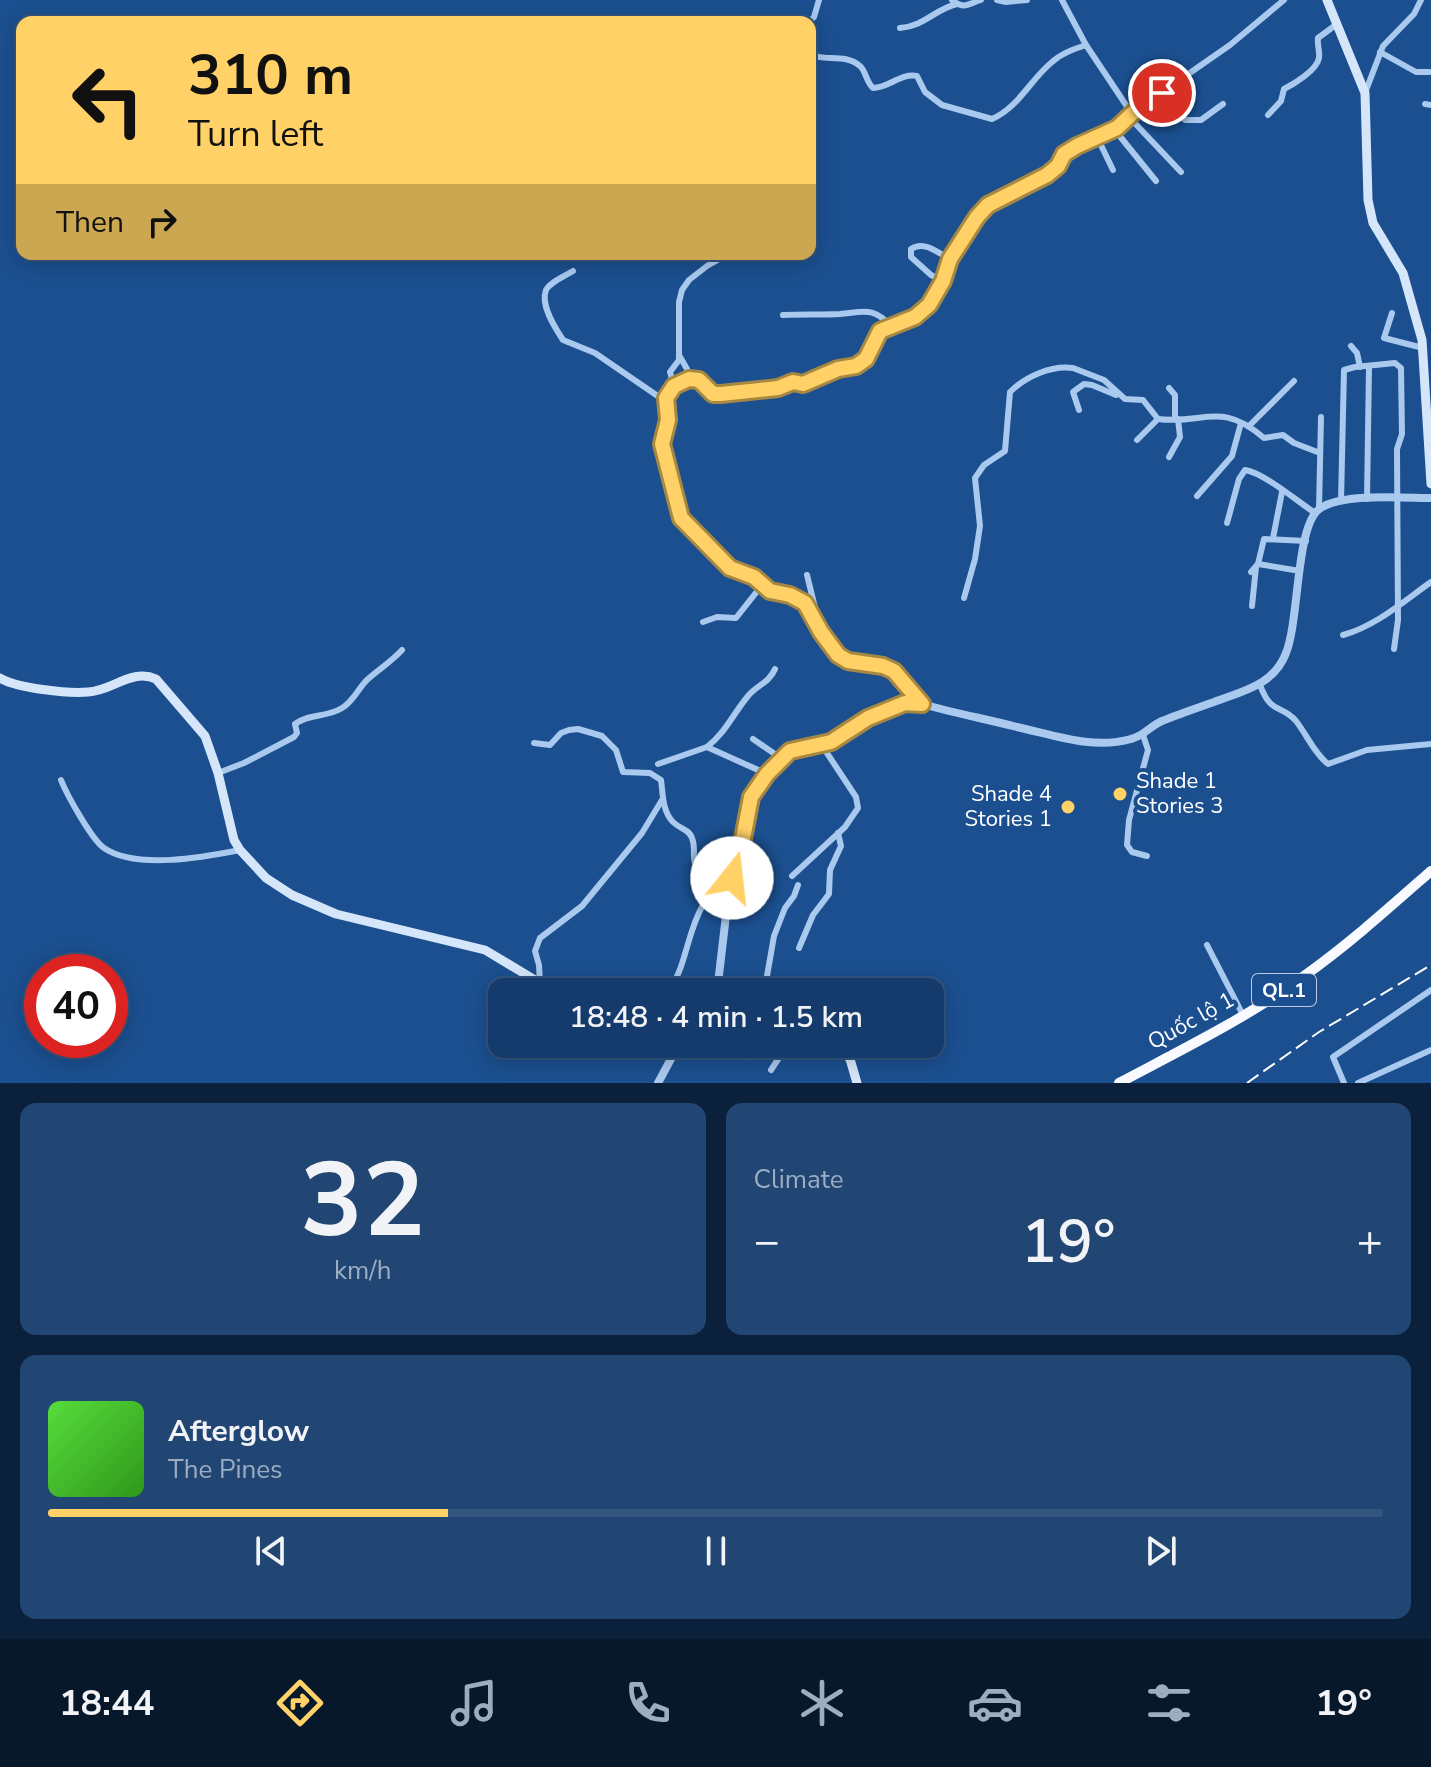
<!DOCTYPE html>
<html lang="en">
<head>
<meta charset="utf-8">
<style>
	:root { --surface:#143b6b; --page:#214673; --text:#f1f3f6; --muted:#9dadc1; --line:#33557e; --accent:#ffd166 }
	body { margin:0; font-family:"Nunito Sans",sans-serif; background:var(--page); color:var(--text); height:100vh; display:flex; flex-direction:column; font-size:30px; white-space:nowrap }
	* { box-sizing:border-box; margin:0 }
	p { font-size:26px; color:var(--muted) }
	.icon { flex:none; width:44px; height:44px; fill:none; stroke:currentColor; stroke-width:2; stroke-linecap:round; stroke-linejoin:round }
	.map { position:relative; height:1083px; overflow:hidden }
	.panel { display:flex; flex-direction:column; gap:20px; padding:20px; background:#0b203b; flex:1 }
	.panel>* { flex:none }
	.guide { position:absolute; left:16px; top:16px; width:800px; height:244px; border-radius:16px; box-shadow:0 4px 20px #0003,0 0 0 2px var(--line); background:#ffd166; color:#111; overflow:hidden }
	.speed { position:absolute; left:24px; top:954px; display:flex; gap:16px; font-size:40px; font-weight:700; text-align:center }
	.speed>* { display:grid; place-content:center; width:104px; height:104px; border-radius:50%; background:var(--surface); box-shadow:0 4px 20px #0003,0 0 0 2px var(--line); line-height:1 }
	.speed .limit { border:12px solid #d22; background:#fff; color:#111 }
	.pin { position:absolute; display:grid; place-items:center; width:68px; height:68px; color:#fff; margin:-34px; border:4px solid #fff; border-radius:50%; box-shadow:0 2px 8px #0007 }
	.me { position:absolute; width:88px; margin:-44px; rotate:16deg; stroke-linejoin:round; filter:drop-shadow(0 0 6px #0008) }
	.turn { display:flex; align-items:center; gap:28px; height:168px; padding:0 40px; font-size:36px }
	.turn .icon { width:104px; height:104px; stroke-width:2.5 }
	.turn b { display:block; font-size:56px; line-height:68px }
	.then { display:flex; align-items:center; height:76px; padding:0 40px; background:#0003; gap:16px; font-size:30px }
	.big { font-size:60px; font-weight:600; line-height:1.1 }
	.panel .card { flex:1; display:flex; flex-direction:column; justify-content:center; gap:12px; min-width:0; padding:0 28px; border-radius:16px; background:var(--page) }
	.panel .dial { align-items:center; gap:0 }
	.dial b { font-size:104px; line-height:1 }
	.song { display:flex; align-items:center; gap:24px }
	.cover { width:96px; height:96px; border-radius:12px; background:linear-gradient(135deg,hsl(110 70% 55%),hsl(110 70% 35%)) }
	.played { height:8px; border-radius:4px; background:linear-gradient(90deg,var(--accent) 30%,var(--line) 30%) }
	.keys { display:flex; justify-content:space-around; direction:ltr }
	.heat { display:flex; justify-content:space-between; align-items:center; font-size:44px; direction:ltr }
	.panel .tiles { flex:1; display:grid; gap:20px; grid-template-columns:1fr 1fr }
	.card:last-child { grid-column:span 2 }
	.trip { position:absolute; left:488px; top:978px; width:456px; height:80px; border-radius:16px; background:var(--surface); box-shadow:0 4px 20px #0003,0 0 0 2px var(--line); font-weight:600; line-height:80px; text-align:center }
	.menu { display:flex; height:128px; justify-content:space-around; align-items:center; background:#08182b; color:var(--muted) }
	.menu .icon { width:56px; height:56px }
	.menu .current { color:var(--accent) }
	.menu b { font-size:36px; color:var(--text) }
	.map>svg:first-child { display:block }
	.lines { fill:none; stroke-linecap:round; stroke-linejoin:round }
	.minor { stroke:#a9c9ee; stroke-width:6 }
	.tertiary { stroke:#a9c9ee; stroke-width:8 }
	.secondary { stroke:#d6e6fa; stroke-width:9 }
	.trunk { stroke:#f8faff; stroke-width:10 }
	.rail { stroke:#fff; stroke-width:2; stroke-dasharray:14 6; stroke-linecap:butt }
	.route-casing { stroke:#a68842; stroke-width:20 }
	.route { stroke:#ffd166; stroke-width:14 }
	.poi-dot { fill:#ffd166; stroke:#1b4f8f; stroke-width:3 }
	.labels { text-anchor:middle; dominant-baseline:central; stroke-width:8; stroke-linejoin:round; paint-order:stroke }
	.shield { fill:#1b4f8f; stroke:#bbcadd; stroke-width:2 }
	.shield-label { font-size:20px; font-weight:bold; fill:#fff }
	.poi-label { font-size:22px; fill:#fff; stroke:#1b4f8f; text-anchor:start }
	.street-label { font-size:22px; fill:#fff; stroke:#1b4f8f }
</style>
</head>
<body>
<div class="map">
<svg width="1431" height="1083" viewBox="0 0 1431 1083">
	<rect width="100%" height="100%" fill="#1b4f8f"/>
	<g class="lines">
		<g class="minor">
			<path d="M952 0C964 10 968 4 981 0"/>
			<polyline points="997,0 1006,2 1027,0"/>
			<polyline points="1062,0 1086,45 1132,114"/>
			<polyline points="809,22 814,17 819,0"/>
			<path d="M900 28C925 26 935 9 957 4"/>
			<polyline points="1380,52 1416,72 1431,72"/>
			<path d="M810 53C822 63 844 52 860 66 866 71 866 82 873 88 889 88 900 73 917 76L925 92 942 105 992 119C1019 107 1030 80 1052 62 1062 53 1074 49 1086 45"/>
			<polyline points="1165,91 1173,108 1185,120 1201,120 1223,104"/>
			<polyline points="1365,93 1383,46 1414,14 1421,0"/>
			<polyline points="1425,104 1431,105"/>
			<path d="M1268 115 1281 101 1284 89C1294 84 1317 70 1319 58 1320 52 1317 44 1318 38L1337 24"/>
			<polyline points="1129,117 1181,172"/>
			<polyline points="1114,129 1156,181"/>
			<polyline points="1097,137 1113,170"/>
			<path d="M573 271C565 276 550 282 546 290 540 305 555 328 563 340L595 353 665 401"/>
			<path d="M943 281 931 275 911 257V249C924 240 938 253 950 259"/>
			<polyline points="1392,313 1384,338 1423,348"/>
			<path d="M783 315C802 314 822 315 840 314 864 312 873 306 892 327"/>
			<polyline points="1351,346 1357,353 1360,367"/>
			<polyline points="679,355 687,369"/>
			<polyline points="674,386 670,372 679,360 679,302 682,290 689,280 707,266 728,254"/>
			<polyline points="1169,388 1175,395 1175,419"/>
			<polyline points="1079,410 1073,392 1084,384 1092,385 1116,395"/>
			<polyline points="1249,426 1294,381"/>
			<polyline points="1137,440 1158,419"/>
			<polyline points="1169,457 1180,437 1178,419"/>
			<polyline points="1197,496 1232,456 1241,423"/>
			<polyline points="1367,499 1369,367"/>
			<polyline points="1341,501 1344,370 1355,367 1395,363 1401,368 1402,434 1397,449 1398,620 1394,649"/>
			<polyline points="1319,509 1321,417"/>
			<path d="M1227 523 1239 479 1245 470C1264 473 1297 501 1315 513"/>
			<polyline points="1273,538 1282,492"/>
			<polyline points="1258,564 1300,571"/>
			<polyline points="1251,572 1258,564 1264,539 1306,541"/>
			<polyline points="807,575 819,624"/>
			<path d="M964 598 975 559 980 526 975 478 984 465 1005 451 1010 392C1025 377 1051 365 1073 368L1104 380 1125 399 1143 400 1158 419C1204 425 1220 400 1264 438L1283 435 1294 443 1320 453"/>
			<polyline points="1252,606 1256,567"/>
			<polyline points="703,622 717,617 736,618 762,585"/>
			<path d="M1343 635C1376 626 1404 601 1431 582"/>
			<path d="M1260 685C1271 715 1281 704 1296 721 1307 735 1314 753 1328 764L1367 750 1431 744"/>
			<polyline points="922,704 894,671 883,666 848,661 838,655 821,632 805,603 790,595 770,591 754,577 730,568 687,526 681,518 673,491 662,444 668,420 665,401 674,386 689,379 699,380 713,394 721,394 778,388 793,382 803,384 838,369 856,366 866,359 880,331 915,317 929,305 943,281 949,261 977,217 988,205 1047,175 1058,166 1064,154 1077,146 1117,128 1135,111 1230,45 1284,0"/>
			<polyline points="1143,735 1148,750 1129,820 1127,845 1132,852 1147,856"/>
			<polyline points="753,739 782,759"/>
			<path d="M534 743 550 745 561 733 569 730 578 729 602 736 616 750 623 772 650 773 661 780C663 793 662 811 673 822 680 829 689 829 692 838 698 853 687 863 704 871L712 860 736 866"/>
			<path d="M707 747C726 732 733 714 748 696 757 685 769 683 775 669"/>
			<polyline points="658,764 707,747 767,774"/>
			<path d="M218 773 244 763 294 737 297 733 295 724C310 713 326 718 342 708 354 701 358 688 368 679 379 669 391 662 402 650"/>
			<path d="M61 780C67 795 92 840 104 848 136 870 205 857 240 850"/>
			<polyline points="792,876 845,827 858,808 856,797 821,744"/>
			<polyline points="1207,945 1243,1015"/>
			<polyline points="799,948 813,915 829,894 830,870 841,846 838,833"/>
			<polyline points="540,984 539,965 535,951 540,938 582,906 642,833 662,800"/>
			<polyline points="870,989 871,992"/>
			<path d="M670 990C687 963 687 932 703 905"/>
			<polyline points="505,992 529,977"/>
			<polyline points="761,992 767,976 774,936 785,908 794,896 798,885"/>
			<polyline points="489,998 502,993"/>
			<polyline points="746,1057 757,1044"/>
			<polyline points="771,1070 788,1044"/>
			<polyline points="1344,1083 1333,1057 1431,990"/>
			<polyline points="1358,1083 1431,1050"/>
		</g>
		<g class="tertiary">
			<path d="M717 992 729 890 741 849 751 797 755 789 790 751 831 742 868 718 905 703 922 704C954 713 986 719 1017 727 1054 735 1093 750 1131 739 1144 736 1150 726 1162 721 1179 714 1197 708 1214 702 1243 691 1274 685 1286 653 1299 621 1296 532 1317 511 1336 492 1405 498 1431 498"/>
			<polyline points="658,1083 679,1044"/>
		</g>
		<g class="secondary">
			<polyline points="1327,0 1365,93 1368,200 1373,223 1403,273 1422,340 1431,484"/>
			<path d="M0 678C16 688 69 694 88 692 112 691 132 668 156 679L205 736 218 773 234 840 240 850 266 878 292 895 336 914 485 950 555 992"/>
			<path d="M602 992C633 975 645 980 677 992"/>
			<polyline points="837,1044 850,1059 857,1083"/>
		</g>
		<path class="trunk" d="M1119 1083C1181 1050 1247 1018 1304 976 1349 944 1390 907 1431 871"/>
		<polyline class="rail" points="1247,1083 1319,1032 1431,965"/>
	</g>
	<g class="lines">
		<g class="route-casing">
			<polyline id="route" points="732,878 741,849 751,797 767,774 790,751 831,742 868,718 905,703 922,704 894,671 883,666 848,661 838,655 821,632 805,603 790,595 770,591 754,577 730,568 681,518 662,444 668,420 666,398 674,386 689,379 699,380 713,394 721,394 778,388 793,382 803,384 838,369 856,366 866,359 880,331 915,317 929,305 943,281 950,259 977,217 988,205 1047,175 1058,166 1064,154 1077,146 1117,128 1135,111 1162,93"/>
		</g>
		<use href="#route" class="route"/>
	</g>
	<g class="poi-dot">
		<circle cx="1120" cy="794" r="8"/>
		<circle cx="1068" cy="807" r="8"/>
	</g>
	<g class="labels">
		<rect class="shield" x="1252" y="974" width="64" height="32" rx="6"/>
		<g class="shield-label">
			<text x="1284" y="990">QL.1</text>
		</g>
		<g class="poi-label">
			<text x="1136" y="781">Shade 1<tspan x="1136" dy="25">Stories 3</tspan></text>
			<text x="1052" y="794" text-anchor="end">Shade 4<tspan x="1052" dy="25">Stories 1</tspan></text>
		</g>
		<g class="street-label">
			<text transform="translate(1191 1021) rotate(-29)">Quốc lộ 1</text>
		</g>
	</g>
</svg>
<div class="speed"><div class="limit">40</div></div>
<div class="pin" style="left:1162px;top:93px;background:#d93025"><svg class="icon" aria-label="arrive" viewBox="0 0 24 24"><path d="M6 21V4h12l-3 4 3 4H6"/></svg></div>
<svg class="me" style="left:732px;top:878px" viewBox="-20 -20 40 40"><circle r="19" fill="#fff"/><path d="M0-13L10 11 0 6-10 11z" fill="#ffd166"/></svg>
<div class="trip">18:48 · 4 min · 1.5 km</div>
<div class="guide">
<div class="turn"><svg class="icon" aria-label="left" viewBox="0 0 24 24"><path d="M17 20v-9H6M10 6l-5 5 5 5"/></svg><div><b>310 m</b>Turn left</div></div>
<div class="then">Then<svg class="icon" aria-label="right" viewBox="0 0 24 24"><path d="M7 20v-9h11M14 6l5 5-5 5"/></svg></div>
</div>
</div>
<section class="panel">
<div class="tiles">
<div class="card dial"><b>32</b><p>km/h</p></div>
<div class="card"><p>Climate</p>
<div class="heat"><a>−</a><b class="big">19°</b><a>+</a></div>
</div>
<div class="card">
<div class="song"><i class="cover"></i><div><b>Afterglow</b><p>The Pines</p></div></div>
<div class="played"></div>
<div class="keys"><svg class="icon" aria-label="previous" viewBox="0 0 24 24"><path d="M18 5L8 12l10 7zM5 5v14"/></svg><svg class="icon" aria-label="pause" viewBox="0 0 24 24"><path d="M8 5v14M16 5v14"/></svg><svg class="icon" aria-label="next" viewBox="0 0 24 24"><path d="M6 5l10 7-10 7zM19 5v14"/></svg></div>
</div>
</div>
</section>
<nav class="menu">
<b>18:44</b>
<svg class="icon current" aria-label="directions" viewBox="0 0 24 24"><path d="M12 3l9 9-9 9-9-9zM9 14v-3h6M13 9l2 2-2 2"/></svg>
<svg class="icon" aria-label="music" viewBox="0 0 24 24"><path d="M9 18V5l10-2v13"/><circle cx="6" cy="18" r="3"/><circle cx="16" cy="16" r="3"/></svg>
<svg class="icon" aria-label="phone" viewBox="0 0 24 24"><path d="M5 4h4l2 5-3 2q2 4 5 5l2-3 5 2v4C11 20 4 13 5 4z"/></svg>
<svg class="icon" aria-label="climate" viewBox="0 0 24 24"><path d="M12 3v18M4 7l16 10M4 17L20 7"/></svg>
<svg class="icon" aria-label="car" viewBox="0 0 24 24"><path d="M5 17H2v-5l4-1 3-4h7l3 4 3 1v5h-3M9 17h6M6 11h13"/><circle cx="7" cy="17" r="2"/><circle cx="17" cy="17" r="2"/></svg>
<svg class="icon" aria-label="filters" viewBox="0 0 24 24"><path d="M4 7h16M4 17h16"/><circle cx="9" cy="7" r="2"/><circle cx="15" cy="17" r="2"/></svg>
<b>19°</b>
</nav>
</body>
</html>
